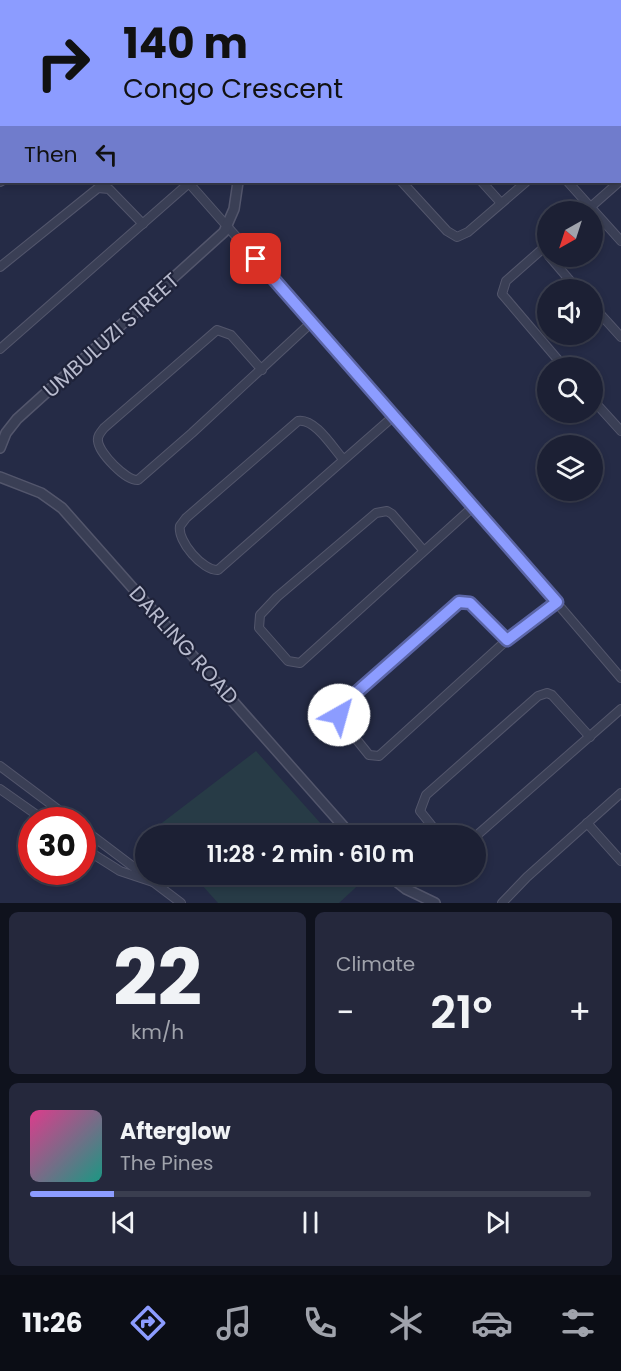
<!DOCTYPE html>
<html lang="en">
<head>
<meta charset="utf-8">
<style>
	:root { --surface:#1c2034; --page:#25283c; --text:#f1f3f6; --muted:#a0a3ac; --line:#3a3e4f; --accent:#8c9cff }
	body { margin:0; font-family:Poppins,sans-serif; background:var(--page); color:var(--text); height:100vh; display:flex; flex-direction:column; font-size:22px; white-space:nowrap }
	* { box-sizing:border-box; margin:0 }
	p { font-size:20px; color:var(--muted) }
	.icon { flex:none; width:33px; height:33px; fill:none; stroke:currentColor; stroke-width:2; stroke-linecap:round; stroke-linejoin:round }
	.map { position:relative; height:903px; overflow:hidden }
	.sheet { display:flex; flex-direction:column; gap:9px; padding:9px; background:#0f121d; flex:1 }
	.sheet>* { flex:none }
	.guide { position:absolute; left:0px; top:0px; width:621px; height:183px; box-shadow:0 3px 9px #0003,0 0 0 2px var(--line); background:#8c9cff; color:#111; overflow:hidden }
	.needle { width:39px; rotate:219deg }
	.controls { position:absolute; left:537px; top:201px; display:grid; gap:12px }
	.controls a { display:grid; place-items:center; width:66px; height:66px; border-radius:50%; background:var(--surface); box-shadow:0 3px 9px #0003,0 0 0 2px var(--line); font-size:30px }
	.speed { position:absolute; left:18px; top:807px; display:flex; gap:12px; font-size:30px; font-weight:700; text-align:center }
	.speed>* { display:grid; place-content:center; width:78px; height:78px; border-radius:50%; background:var(--surface); box-shadow:0 3px 9px #0003,0 0 0 2px var(--line); line-height:1 }
	.speed .limit { border:9px solid #d22; background:#fff; color:#111 }
	.pin { position:absolute; display:grid; place-items:center; width:51px; height:51px; color:#fff; margin:-26px; border-radius:12px; box-shadow:0 3px 9px #0006 }
	.me { position:absolute; width:66px; margin:-33px; rotate:38deg; stroke-linejoin:round; filter:drop-shadow(0 0 4px #0008) }
	.turn { display:flex; align-items:center; gap:21px; height:126px; padding:0 24px; font-size:27px }
	.turn .icon { width:78px; height:78px; stroke-width:2.5 }
	.turn b { display:block; font-size:42px; line-height:51px }
	.then { display:flex; align-items:center; height:57px; padding:0 24px; background:#0003; gap:12px; font-size:22px }
	.big { font-size:45px; font-weight:600; line-height:1.1 }
	.sheet .card { flex:1; display:flex; flex-direction:column; justify-content:center; gap:9px; min-width:0; padding:0 21px; border-radius:9px; background:var(--page) }
	.sheet .dial { align-items:center; gap:0 }
	.dial b { font-size:78px; line-height:1 }
	.song { display:flex; align-items:center; gap:18px }
	.cover { width:72px; height:72px; border-radius:9px; background:linear-gradient(135deg,hsl(330 70% 55%),hsl(170 70% 35%)) }
	.played { height:6px; border-radius:3px; background:linear-gradient(90deg,var(--accent) 15%,var(--line) 15%) }
	.keys { display:flex; justify-content:space-around; direction:ltr }
	.heat { display:flex; justify-content:space-between; align-items:center; font-size:33px; direction:ltr }
	.sheet .tiles { flex:1; display:grid; gap:9px; grid-template-columns:1fr 1fr }
	.card:last-child { grid-column:span 2 }
	.trip { position:absolute; left:135px; top:825px; width:351px; height:60px; border-radius:30px; background:var(--surface); box-shadow:0 3px 9px #0003,0 0 0 2px var(--line); font-weight:600; line-height:60px; text-align:center }
	.dock { display:flex; height:96px; justify-content:space-around; align-items:center; background:#0b0d15; color:var(--muted) }
	.dock .icon { width:42px; height:42px }
	.dock .selected { color:var(--accent) }
	.dock b { font-size:27px; color:var(--text) }
	.map>svg:first-child { display:block }
	.green { fill:#273b46 }
	.lines { fill:none; stroke-linecap:round; stroke-linejoin:round }
	.minor-casing { stroke:#53566c; stroke-width:10 }
	.tertiary-casing { stroke:#53566c; stroke-width:12 }
	.minor { stroke:#3a3f55; stroke-width:8 }
	.tertiary { stroke:#3a3f55; stroke-width:9 }
	.route-casing { stroke:#5b65a6; stroke-width:15 }
	.route { stroke:#8c9cff; stroke-width:10 }
	.labels { text-anchor:middle; dominant-baseline:central; stroke-width:4.5; stroke-linejoin:round; paint-order:stroke }
	.street-label { font-size:21px; fill:#b8bbce; stroke:#1f233a }
</style>
</head>
<body>
<div class="map">
<svg width="621" height="903" viewBox="0 0 621 903">
	<rect width="100%" height="100%" fill="#252b46"/>
	<g class="green">
		<polygon points="256,751 331,835 160,836 154,829"/>
		<polygon points="365,874 367,877 339,903 218,903 193,875"/>
	</g>
	<g class="lines">
		<g class="minor-casing">
			<g id="minor">
				<polyline points="30,0 32,2"/>
				<polyline points="309,0 309,2"/>
				<polyline points="370,0 370,2"/>
				<polyline points="405,0 407,2"/>
				<polyline points="490,0 492,2"/>
				<polyline points="265,2 276,0"/>
				<polyline points="0,182 2,181"/>
				<polyline points="188,182 474,506 621,678"/>
				<polyline points="402,182 447,231 457,237 468,232 526,182"/>
				<polyline points="482,182 501,203"/>
				<polyline points="568,182 621,241"/>
				<polyline points="585,212 619,182"/>
				<polyline points="548,244 506,281 502,294 565,368"/>
				<polyline points="549,256 578,290"/>
				<polyline points="0,267 98,188 109,189 143,224"/>
				<polyline points="592,305 621,337"/>
				<polyline points="0,349 189,183"/>
				<path d="M262 370 231 335 217 330 104 428C101 432 97 436 98 441 99 453 126 481 138 480L192 433 312 322"/>
				<polyline points="592,399 621,431"/>
				<path d="M343 459C333 448 315 418 298 421L186 518 180 526C177 541 203 571 218 570L395 415"/>
				<polyline points="424,551 392,514 387,511 376,513 277,597 260,615 259,628 288,661 300,663 474,506"/>
				<polyline points="507,640 470,603 459,602 349,699 342,706 340,719 369,755 379,756 507,640 557,602"/>
				<polyline points="0,766 72,820"/>
				<polyline points="0,789 44,820"/>
				<polyline points="587,823 621,861"/>
				<polyline points="82,828 181,903"/>
				<polyline points="440,836 420,811 426,795 538,696 547,693 552,695 590,737"/>
				<polyline points="476,836 621,709"/>
				<polyline points="82,847 120,871 153,882"/>
				<polyline points="502,903 527,877 621,793"/>
			</g>
		</g>
		<g class="tertiary-casing">
			<g id="tertiary">
				<polyline points="246,0 246,2"/>
				<polyline points="0,448 6,433 17,419 224,232 234,209 238,182"/>
				<polyline points="0,477 41,493 62,508 352,836"/>
				<polyline points="387,874 406,889 435,903"/>
			</g>
		</g>
		<use href="#minor" class="minor"/>
		<use href="#tertiary" class="tertiary"/>
	</g>
	<g class="lines">
		<g class="route-casing">
			<polyline id="route" points="256,259 557,602 507,640 470,603 459,602 349,699 342,706 339,715"/>
		</g>
		<use href="#route" class="route"/>
	</g>
	<g class="labels">
		<g class="street-label">
			<text transform="translate(111 335) rotate(-42)">UMBULUZI STREET</text>
			<text transform="translate(184 645) rotate(48)">DARLING ROAD</text>
		</g>
	</g>
</svg>
<div class="controls">
<a><svg class="needle" viewBox="-14 -14 28 28"><path d="M0-13l5 13h-10z" fill="#e53935"/><path d="M0 13l5-13h-10z" fill="#a0a3ac"/></svg></a>
<a><svg class="icon" aria-label="sound" viewBox="0 0 24 24"><path d="M4 9h4l5-4v14l-5-4H4zM17 9q2 3 0 6"/></svg></a>
<a><svg class="icon" aria-label="search" viewBox="0 0 24 24"><circle cx="10" cy="10" r="6"/><path d="M15 15l6 6"/></svg></a>
<a><svg class="icon" aria-label="layers" viewBox="0 0 24 24"><path d="M12 4l9 5-9 5-9-5zM3 14l9 5 9-5"/></svg></a>
</div>
<div class="speed"><div class="limit">30</div></div>
<div class="pin" style="left:256px;top:259px;background:#d93025"><svg class="icon" aria-label="arrive" viewBox="0 0 24 24"><path d="M6 21V4h12l-3 4 3 4H6"/></svg></div>
<svg class="me" style="left:339px;top:715px" viewBox="-20 -20 40 40"><circle r="19" fill="#fff"/><path d="M0-13L10 11 0 6-10 11z" fill="#8c9cff"/></svg>
<div class="trip">11:28 · 2 min · 610 m</div>
<div class="guide">
<div class="turn"><svg class="icon" aria-label="right" viewBox="0 0 24 24"><path d="M7 20v-9h11M14 6l5 5-5 5"/></svg><div><b>140 m</b>Congo Crescent</div></div>
<div class="then">Then<svg class="icon" aria-label="left" viewBox="0 0 24 24"><path d="M17 20v-9H6M10 6l-5 5 5 5"/></svg></div>
</div>
</div>
<section class="sheet">
<div class="tiles">
<div class="card dial"><b>22</b><p>km/h</p></div>
<div class="card"><p>Climate</p>
<div class="heat"><a>−</a><b class="big">21°</b><a>+</a></div>
</div>
<div class="card">
<div class="song"><i class="cover"></i><div><b>Afterglow</b><p>The Pines</p></div></div>
<div class="played"></div>
<div class="keys"><svg class="icon" aria-label="previous" viewBox="0 0 24 24"><path d="M18 5L8 12l10 7zM5 5v14"/></svg><svg class="icon" aria-label="pause" viewBox="0 0 24 24"><path d="M8 5v14M16 5v14"/></svg><svg class="icon" aria-label="next" viewBox="0 0 24 24"><path d="M6 5l10 7-10 7zM19 5v14"/></svg></div>
</div>
</div>
</section>
<nav class="dock">
<b>11:26</b>
<svg class="icon selected" aria-label="directions" viewBox="0 0 24 24"><path d="M12 3l9 9-9 9-9-9zM9 14v-3h6M13 9l2 2-2 2"/></svg>
<svg class="icon" aria-label="music" viewBox="0 0 24 24"><path d="M9 18V5l10-2v13"/><circle cx="6" cy="18" r="3"/><circle cx="16" cy="16" r="3"/></svg>
<svg class="icon" aria-label="phone" viewBox="0 0 24 24"><path d="M5 4h4l2 5-3 2q2 4 5 5l2-3 5 2v4C11 20 4 13 5 4z"/></svg>
<svg class="icon" aria-label="climate" viewBox="0 0 24 24"><path d="M12 3v18M4 7l16 10M4 17L20 7"/></svg>
<svg class="icon" aria-label="car" viewBox="0 0 24 24"><path d="M5 17H2v-5l4-1 3-4h7l3 4 3 1v5h-3M9 17h6M6 11h13"/><circle cx="7" cy="17" r="2"/><circle cx="17" cy="17" r="2"/></svg>
<svg class="icon" aria-label="filters" viewBox="0 0 24 24"><path d="M4 7h16M4 17h16"/><circle cx="9" cy="7" r="2"/><circle cx="15" cy="17" r="2"/></svg>
</nav>
</body>
</html>
